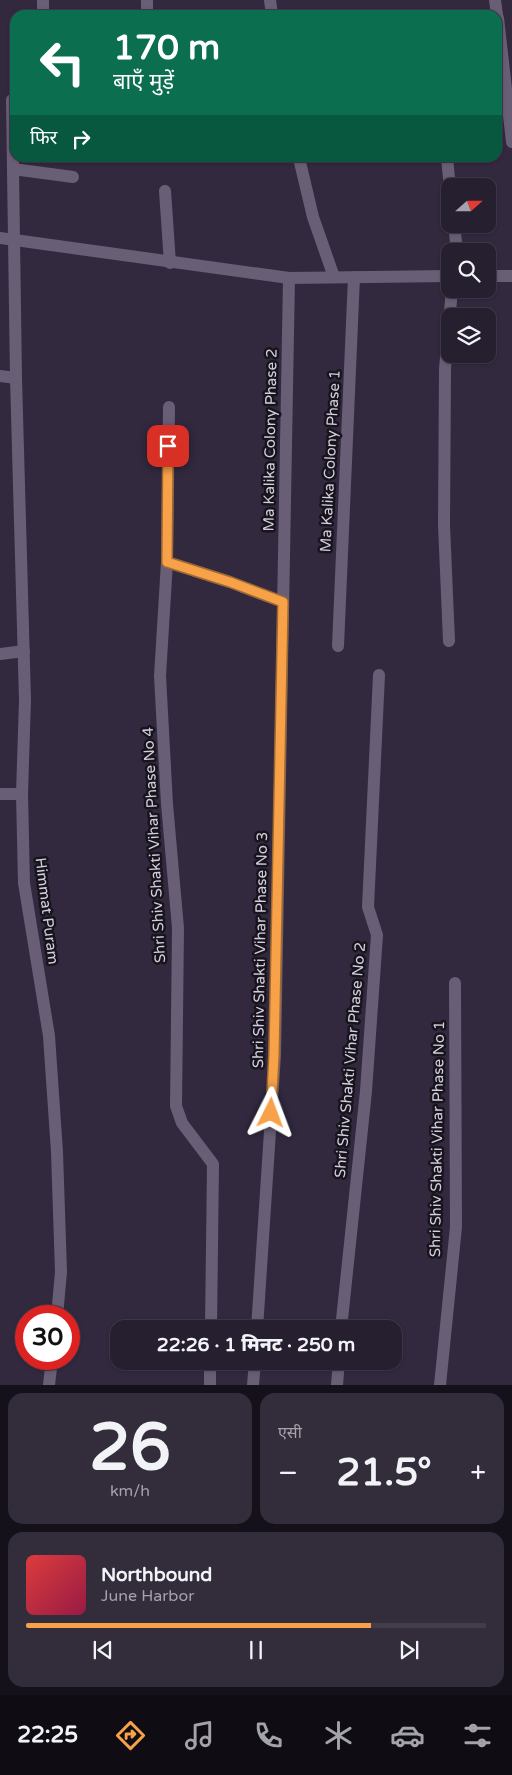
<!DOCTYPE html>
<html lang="hi">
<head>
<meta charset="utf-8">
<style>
	:root { --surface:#261f2f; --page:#322c3b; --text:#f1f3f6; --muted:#a4a2aa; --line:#423d4b; --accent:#f7a148 }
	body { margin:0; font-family:"Varela Round","Noto Sans Devanagari",sans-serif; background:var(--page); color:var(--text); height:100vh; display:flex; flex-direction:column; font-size:19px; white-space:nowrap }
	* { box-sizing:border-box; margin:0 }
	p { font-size:16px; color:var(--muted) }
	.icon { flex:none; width:28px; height:28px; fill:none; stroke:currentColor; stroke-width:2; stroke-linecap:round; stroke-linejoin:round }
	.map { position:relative; height:1385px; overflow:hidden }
	.details { display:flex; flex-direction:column; gap:8px; padding:8px; background:#15111a; flex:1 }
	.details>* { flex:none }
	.banner { position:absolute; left:10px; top:10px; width:492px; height:152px; border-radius:15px; box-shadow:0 1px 4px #0004,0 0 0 1px var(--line); background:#0b6e4f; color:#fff; overflow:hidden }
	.needle { width:32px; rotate:69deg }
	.tools { position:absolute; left:441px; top:178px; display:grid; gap:10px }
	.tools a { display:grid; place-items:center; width:55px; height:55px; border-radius:10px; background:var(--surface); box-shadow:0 1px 4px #0004,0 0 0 1px var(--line); font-size:25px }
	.speed { position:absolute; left:15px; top:1305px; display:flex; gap:10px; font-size:25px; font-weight:700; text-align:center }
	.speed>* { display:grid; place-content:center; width:65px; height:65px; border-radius:50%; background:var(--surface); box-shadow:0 1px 4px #0004,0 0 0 1px var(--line); line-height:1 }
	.speed .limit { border:8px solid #d22; background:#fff; color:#111 }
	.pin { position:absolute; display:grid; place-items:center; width:42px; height:42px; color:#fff; margin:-21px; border-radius:10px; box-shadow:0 2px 8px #0006 }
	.me { position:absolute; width:55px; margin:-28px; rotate:3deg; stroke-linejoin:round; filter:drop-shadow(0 0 4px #0008) }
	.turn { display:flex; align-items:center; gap:18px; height:105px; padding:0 20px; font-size:22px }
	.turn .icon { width:65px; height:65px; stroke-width:2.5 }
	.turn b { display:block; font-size:35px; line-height:42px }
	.then { display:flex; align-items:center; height:48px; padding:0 20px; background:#0003; gap:10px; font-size:19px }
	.big { font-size:38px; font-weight:800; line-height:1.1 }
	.details .tile { flex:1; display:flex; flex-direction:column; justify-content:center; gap:8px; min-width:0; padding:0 18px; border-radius:15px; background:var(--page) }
	.details .dial { align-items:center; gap:0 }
	.dial b { font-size:65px; line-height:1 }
	.song { display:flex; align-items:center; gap:15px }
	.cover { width:60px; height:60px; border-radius:8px; background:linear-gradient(135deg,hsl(0 70% 55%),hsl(340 70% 35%)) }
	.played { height:5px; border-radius:2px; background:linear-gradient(90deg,var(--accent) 75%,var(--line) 75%) }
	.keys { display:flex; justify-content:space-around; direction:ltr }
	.heat { display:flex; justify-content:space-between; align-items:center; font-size:28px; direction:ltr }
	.details .tiles { flex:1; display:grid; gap:8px; grid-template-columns:1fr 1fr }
	.tile:last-child { grid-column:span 2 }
	.trip { position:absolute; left:110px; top:1320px; width:292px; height:50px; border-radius:15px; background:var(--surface); box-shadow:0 1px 4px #0004,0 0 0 1px var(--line); font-weight:800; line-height:50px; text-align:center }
	.tabs { display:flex; height:80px; justify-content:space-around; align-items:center; background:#0f0c13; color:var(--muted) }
	.tabs .icon { width:35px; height:35px }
	.tabs .active { color:var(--accent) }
	.tabs b { font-size:22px; color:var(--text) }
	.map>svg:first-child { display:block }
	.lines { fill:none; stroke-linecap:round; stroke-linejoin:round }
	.street { stroke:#685f77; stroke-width:12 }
	.route-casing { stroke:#a1692f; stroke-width:12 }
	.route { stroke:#f7a148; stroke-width:9 }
	.labels { text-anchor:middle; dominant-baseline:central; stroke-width:5; stroke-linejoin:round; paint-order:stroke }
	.street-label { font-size:15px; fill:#d3cedc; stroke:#18141e }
</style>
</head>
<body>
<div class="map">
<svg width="512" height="1385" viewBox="0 0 512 1385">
	<rect width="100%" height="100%" fill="#32293f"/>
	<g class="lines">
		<g class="street">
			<polyline points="43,0 43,15"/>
			<polyline points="147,0 147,15"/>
			<polyline points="270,0 272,15"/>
			<polyline points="495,0 497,15"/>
			<polyline points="498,18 512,142"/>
			<polyline points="12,100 16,378 25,700 22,794 24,883 49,1036 57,1152 61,1272 57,1316"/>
			<polyline points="299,158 313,217 334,277"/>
			<polyline points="447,158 450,188"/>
			<polyline points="13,169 73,177"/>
			<polyline points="165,191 170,263"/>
			<polyline points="454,224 457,251"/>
			<polyline points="0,238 289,278 450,276"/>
			<polyline points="488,276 512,276"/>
			<polyline points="0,376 16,378"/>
			<polyline points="169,407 167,562 160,676 167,804 178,928 176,1106 182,1123 213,1164 211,1329"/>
			<polyline points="167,562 230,582 283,602"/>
			<polyline points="449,641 444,525 445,369 452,289"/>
			<polyline points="338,646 354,277"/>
			<polyline points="0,654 24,651"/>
			<polyline points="0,794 22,794"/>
			<polyline points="257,1329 275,1055 289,278"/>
			<polyline points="341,1329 366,1091 377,935 368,907 379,675"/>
			<polyline points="49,1385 52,1359"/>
			<polyline points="210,1385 210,1361"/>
			<polyline points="253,1385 255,1361"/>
			<polyline points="337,1385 339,1361"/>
			<polyline points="440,1385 456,1227 455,983"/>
		</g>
	</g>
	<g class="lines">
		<g class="route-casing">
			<polyline id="route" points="168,446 167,562 230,582 283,602 274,1055 271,1113"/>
		</g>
		<use href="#route" class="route"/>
	</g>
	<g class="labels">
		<g class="street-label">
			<text transform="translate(270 440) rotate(-89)">Ma Kalika Colony Phase 2</text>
			<text transform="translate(330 461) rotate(-87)">Ma Kalika Colony Phase 1</text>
			<text transform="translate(154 845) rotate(-93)">Shri Shiv Shakti Vihar Phase No 4</text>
			<text transform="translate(47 911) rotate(83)">Himmat Puram</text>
			<text transform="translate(260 950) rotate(-89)">Shri Shiv Shakti Vihar Phase No 3</text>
			<text transform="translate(350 1060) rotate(-85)">Shri Shiv Shakti Vihar Phase No 2</text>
			<text transform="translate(437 1139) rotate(-89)">Shri Shiv Shakti Vihar Phase No 1</text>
		</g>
	</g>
</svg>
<div class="tools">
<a><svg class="needle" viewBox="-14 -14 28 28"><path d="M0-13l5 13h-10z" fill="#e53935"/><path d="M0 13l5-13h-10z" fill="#a4a2aa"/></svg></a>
<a><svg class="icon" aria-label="search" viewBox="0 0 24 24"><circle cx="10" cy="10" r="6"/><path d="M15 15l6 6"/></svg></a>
<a><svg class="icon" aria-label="layers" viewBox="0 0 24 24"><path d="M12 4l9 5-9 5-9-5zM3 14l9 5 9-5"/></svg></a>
</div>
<div class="speed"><div class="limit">30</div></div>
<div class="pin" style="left:168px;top:446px;background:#d93025"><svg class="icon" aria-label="arrive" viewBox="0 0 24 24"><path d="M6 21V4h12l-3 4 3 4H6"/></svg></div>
<svg class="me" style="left:271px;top:1113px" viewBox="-20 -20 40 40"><path d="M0-17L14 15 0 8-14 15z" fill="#f7a148" stroke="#fff" stroke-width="4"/></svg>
<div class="trip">22:26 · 1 मिनट · 250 m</div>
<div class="banner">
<div class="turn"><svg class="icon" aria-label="left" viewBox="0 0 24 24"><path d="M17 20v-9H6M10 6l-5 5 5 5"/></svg><div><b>170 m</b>बाएँ मुड़ें</div></div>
<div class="then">फिर<svg class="icon" aria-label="right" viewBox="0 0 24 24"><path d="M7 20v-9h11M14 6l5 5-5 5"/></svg></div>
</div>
</div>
<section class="details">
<div class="tiles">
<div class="tile dial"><b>26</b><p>km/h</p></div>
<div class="tile"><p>एसी</p>
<div class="heat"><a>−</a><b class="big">21.5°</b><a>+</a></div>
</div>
<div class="tile">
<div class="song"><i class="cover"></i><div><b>Northbound</b><p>June Harbor</p></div></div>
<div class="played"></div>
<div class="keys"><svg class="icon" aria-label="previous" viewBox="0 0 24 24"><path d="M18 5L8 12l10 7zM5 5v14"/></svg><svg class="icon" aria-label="pause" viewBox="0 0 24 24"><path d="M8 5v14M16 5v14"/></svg><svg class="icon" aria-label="next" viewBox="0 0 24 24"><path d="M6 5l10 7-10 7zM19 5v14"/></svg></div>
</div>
</div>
</section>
<nav class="tabs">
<b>22:25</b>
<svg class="icon active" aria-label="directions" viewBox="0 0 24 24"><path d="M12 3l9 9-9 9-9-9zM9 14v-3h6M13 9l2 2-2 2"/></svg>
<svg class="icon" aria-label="music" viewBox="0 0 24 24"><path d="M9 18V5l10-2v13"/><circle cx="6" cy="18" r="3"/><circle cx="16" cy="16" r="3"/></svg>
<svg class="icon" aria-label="phone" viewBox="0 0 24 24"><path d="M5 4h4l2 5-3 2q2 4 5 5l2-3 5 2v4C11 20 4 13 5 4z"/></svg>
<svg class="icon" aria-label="climate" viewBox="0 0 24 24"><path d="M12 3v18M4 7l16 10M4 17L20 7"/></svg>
<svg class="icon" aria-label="car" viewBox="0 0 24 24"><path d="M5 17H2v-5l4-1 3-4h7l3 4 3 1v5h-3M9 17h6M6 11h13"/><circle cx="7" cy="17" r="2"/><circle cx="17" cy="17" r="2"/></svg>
<svg class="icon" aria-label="filters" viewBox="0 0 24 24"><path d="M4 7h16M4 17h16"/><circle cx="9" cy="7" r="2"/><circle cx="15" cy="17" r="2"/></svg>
</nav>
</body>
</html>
